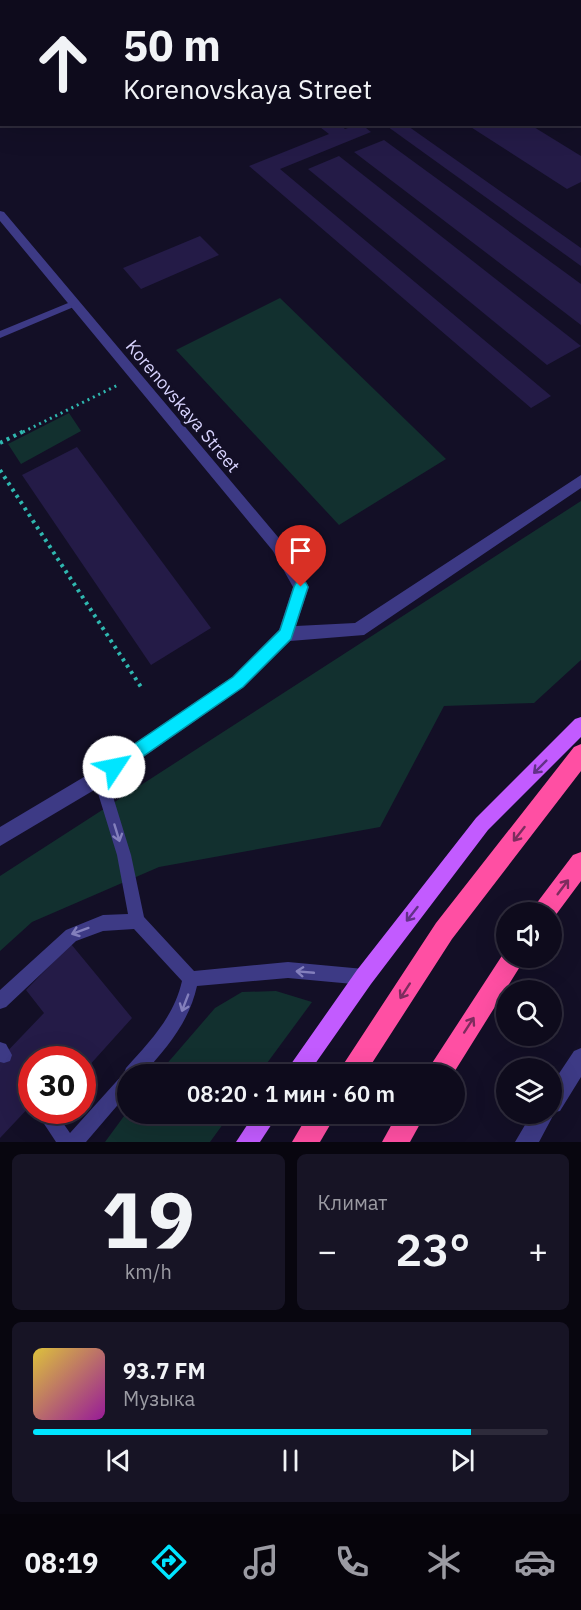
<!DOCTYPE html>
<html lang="ru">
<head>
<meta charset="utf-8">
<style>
	:root { --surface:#0e0b1c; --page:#171425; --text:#f1f3f6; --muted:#9b9ba3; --line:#2e2b3b; --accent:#00e5ff }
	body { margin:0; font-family:"IBM Plex Sans",sans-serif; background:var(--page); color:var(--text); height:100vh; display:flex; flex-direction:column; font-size:22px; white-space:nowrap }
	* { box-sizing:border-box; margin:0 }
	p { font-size:20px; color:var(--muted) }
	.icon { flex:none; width:33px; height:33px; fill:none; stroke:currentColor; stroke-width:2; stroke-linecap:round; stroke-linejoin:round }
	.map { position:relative; height:1142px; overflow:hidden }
	.sheet { display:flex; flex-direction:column; gap:12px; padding:12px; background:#08060f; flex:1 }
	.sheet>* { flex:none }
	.guide { position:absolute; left:0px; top:0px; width:582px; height:126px; box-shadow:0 6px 24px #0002,0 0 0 2px var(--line); background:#0e0b1c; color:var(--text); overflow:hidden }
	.controls { position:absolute; left:496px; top:902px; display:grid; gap:12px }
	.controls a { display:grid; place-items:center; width:66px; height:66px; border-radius:50%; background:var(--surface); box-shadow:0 6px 24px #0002,0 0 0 2px var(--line); font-size:30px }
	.speed { position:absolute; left:18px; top:1046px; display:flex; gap:12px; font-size:30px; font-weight:700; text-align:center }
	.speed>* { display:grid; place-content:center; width:78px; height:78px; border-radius:50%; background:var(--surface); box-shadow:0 6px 24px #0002,0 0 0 2px var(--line); line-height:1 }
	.speed .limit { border:9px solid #d22; background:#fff; color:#111 }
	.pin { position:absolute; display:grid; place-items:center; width:51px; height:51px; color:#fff; margin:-62px -26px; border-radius:50% 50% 50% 0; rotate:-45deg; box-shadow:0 0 6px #0007 }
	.pin .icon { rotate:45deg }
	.me { position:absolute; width:66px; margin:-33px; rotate:56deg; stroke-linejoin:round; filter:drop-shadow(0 0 4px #0008) }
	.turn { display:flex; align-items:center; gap:21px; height:126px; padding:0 24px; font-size:27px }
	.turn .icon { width:78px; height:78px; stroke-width:2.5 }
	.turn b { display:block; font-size:42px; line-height:51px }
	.big { font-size:45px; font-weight:600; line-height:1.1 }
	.sheet .card { flex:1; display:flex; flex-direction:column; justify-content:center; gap:9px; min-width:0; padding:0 21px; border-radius:9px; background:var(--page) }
	.sheet .dial { align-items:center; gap:0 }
	.dial b { font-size:78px; line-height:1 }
	.song { display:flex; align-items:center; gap:18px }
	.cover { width:72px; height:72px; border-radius:9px; background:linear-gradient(135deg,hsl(50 70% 55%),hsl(300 70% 35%)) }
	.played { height:6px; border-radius:3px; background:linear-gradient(90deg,var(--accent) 85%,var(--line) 85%) }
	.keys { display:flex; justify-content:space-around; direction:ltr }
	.heat { display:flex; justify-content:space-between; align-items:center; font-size:33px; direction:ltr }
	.sheet .tiles { flex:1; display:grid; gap:12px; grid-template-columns:1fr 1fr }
	.card:last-child { grid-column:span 2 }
	.trip { position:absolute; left:117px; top:1064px; width:348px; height:60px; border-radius:30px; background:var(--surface); box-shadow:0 6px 24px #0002,0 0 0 2px var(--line); font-weight:600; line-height:60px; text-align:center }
	.dock { display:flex; height:96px; justify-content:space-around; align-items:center; background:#06040b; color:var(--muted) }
	.dock .icon { width:42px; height:42px }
	.dock .current { color:var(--accent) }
	.dock b { font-size:27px; color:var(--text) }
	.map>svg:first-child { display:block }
	.green { fill:#12302f }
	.building { fill:#241b47 }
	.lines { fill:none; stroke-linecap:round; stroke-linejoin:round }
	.path-far1 { stroke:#2fb8b0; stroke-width:3; stroke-dasharray:2 4; stroke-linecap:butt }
	.path { stroke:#2fb8b0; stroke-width:4; stroke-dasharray:3 4.5; stroke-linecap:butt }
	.lane { fill:#3d3a85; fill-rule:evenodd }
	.street { fill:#3d3a85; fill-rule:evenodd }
	.primary { fill:#c25bff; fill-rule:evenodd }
	.highway { fill:#ff4fa3; fill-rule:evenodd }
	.oneway { stroke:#623188 }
	.oneway2 { stroke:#837fbc }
	.oneway3 { stroke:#7d2c5e }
	.route { fill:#00e5ff; stroke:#0095a6; stroke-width:1.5 }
	.labels { text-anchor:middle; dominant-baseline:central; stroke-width:6; stroke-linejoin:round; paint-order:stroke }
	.street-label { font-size:18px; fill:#d9d4ff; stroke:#130f26 }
</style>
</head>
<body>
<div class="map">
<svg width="581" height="1142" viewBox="0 0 581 1142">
	<rect width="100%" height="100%" fill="#130f26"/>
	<g class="green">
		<polygon points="280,298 446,459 339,525 176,350"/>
		<polygon points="69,413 81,431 21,464 8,444"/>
		<polygon points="581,501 581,660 534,703 444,706 380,827 159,867 32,922 0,951 0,876"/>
		<polygon points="276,991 312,1002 259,1074 158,1074 215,1008 242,992"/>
		<polygon points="127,1112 128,1113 231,1113 210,1142 105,1142"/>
	</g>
	<g class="building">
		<polygon points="316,124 339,124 345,129 361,124 371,132 280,169 551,396 531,408 249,166 329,134"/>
		<polygon points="384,124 405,124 581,248 581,266"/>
		<polygon points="466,124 529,124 581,156 581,182 567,189"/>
		<polygon points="384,140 581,284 581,325 354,152"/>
		<polygon points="339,156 581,346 547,365 308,169"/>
		<polygon points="200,236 219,255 141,289 123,268"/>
		<polygon points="77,447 211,628 151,665 22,475"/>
		<polygon points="71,944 132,1018 87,1068 77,1054 72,1059 32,1059 32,1104 0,1138 0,1059 44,1013 26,990"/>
	</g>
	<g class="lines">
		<polyline class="path-far1" points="23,432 118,385"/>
		<g class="path">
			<polyline points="0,443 26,430"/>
			<polyline points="0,470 143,690"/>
		</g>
		<g class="lane">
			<polygon points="73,301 78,304 76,306 0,338 0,331"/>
			<path d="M100 770 105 772 107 777 131 855 144 917 194 971 288 962 364 969 370 971 372 977 370 983 364 985 288 978 197 986C189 1022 167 1048 143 1074H128V1093L86 1142H56L35 1110H54L70 1133 124 1073 126 1068C150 1041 174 1017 182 981L134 929 103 931 76 941 6 1007 0 1009V990L66 930 103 915 128 914 117 855 93 777 95 772Z"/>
			<polygon points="0,1042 6,1044 12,1055 10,1061 4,1063 0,1062"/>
		</g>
		<g class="street">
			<polygon points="0,211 4,212 283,543 309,587 296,626 355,623 581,475 581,488 364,635 290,641 244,687 106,783 0,846 0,827 94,771 232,677 279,630 293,587 273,551 0,221"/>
			<polygon points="581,1048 581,1077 560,1111 555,1112 539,1142 515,1142 532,1113 552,1113 552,1084 574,1051"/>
		</g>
		<g class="primary">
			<polygon points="581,717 581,737 488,830 371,984 308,1074 284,1074 357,970 476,818 575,719"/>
			<polygon points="255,1113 279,1113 260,1142 236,1142"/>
		</g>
		<g class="highway">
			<polygon points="581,744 581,771 452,939 365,1074 337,1074 436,923 574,747"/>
			<polygon points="581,852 581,881 552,920 552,912 533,912 536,904 573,855"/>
			<polygon points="507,948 507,957 525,957 521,965 453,1074 425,1074"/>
			<polygon points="309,1113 337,1113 320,1142 292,1142"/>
			<polygon points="398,1113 426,1113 410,1142 382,1142"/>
		</g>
	</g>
	<defs><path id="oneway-shaft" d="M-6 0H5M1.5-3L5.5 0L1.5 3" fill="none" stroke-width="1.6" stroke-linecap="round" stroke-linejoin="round" transform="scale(1.5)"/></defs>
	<g class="oneway">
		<use href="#oneway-shaft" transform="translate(540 767) rotate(135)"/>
		<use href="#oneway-shaft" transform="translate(412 914) rotate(128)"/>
	</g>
	<g class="oneway2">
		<use href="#oneway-shaft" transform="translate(117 833) rotate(73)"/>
		<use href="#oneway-shaft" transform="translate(80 931) rotate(160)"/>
		<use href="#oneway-shaft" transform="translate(305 972) rotate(-175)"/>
		<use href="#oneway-shaft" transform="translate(185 1003) rotate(111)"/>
	</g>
	<g class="oneway3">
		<use href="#oneway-shaft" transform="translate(519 834) rotate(128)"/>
		<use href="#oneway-shaft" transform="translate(563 887) rotate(-53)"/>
		<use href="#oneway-shaft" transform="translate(405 991) rotate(123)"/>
		<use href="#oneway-shaft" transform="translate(469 1025) rotate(-57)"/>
	</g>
	<polygon class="route" points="301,581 306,583 308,587 291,639 243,687 119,773 114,775 108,773 106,767 108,762 233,677 280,630 294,587 296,583"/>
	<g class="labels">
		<g class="street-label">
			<text transform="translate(183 406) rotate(50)">Korenovskaya Street</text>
		</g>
	</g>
</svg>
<div class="controls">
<a><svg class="icon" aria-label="sound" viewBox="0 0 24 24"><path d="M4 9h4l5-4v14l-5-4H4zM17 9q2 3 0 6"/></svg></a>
<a><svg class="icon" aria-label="search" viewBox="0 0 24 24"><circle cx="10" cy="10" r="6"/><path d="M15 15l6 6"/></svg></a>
<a><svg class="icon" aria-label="layers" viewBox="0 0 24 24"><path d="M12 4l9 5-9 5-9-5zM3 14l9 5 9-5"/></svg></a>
</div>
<div class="speed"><div class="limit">30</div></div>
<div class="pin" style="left:301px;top:587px;background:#d93025"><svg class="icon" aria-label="arrive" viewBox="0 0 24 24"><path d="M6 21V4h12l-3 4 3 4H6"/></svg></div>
<svg class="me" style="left:114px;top:767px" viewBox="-20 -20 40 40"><circle r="19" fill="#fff"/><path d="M0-13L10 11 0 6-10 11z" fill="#00e5ff"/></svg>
<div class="trip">08:20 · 1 мин · 60 m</div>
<div class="guide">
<div class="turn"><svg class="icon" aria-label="ahead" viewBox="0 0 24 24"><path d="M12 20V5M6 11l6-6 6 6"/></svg><div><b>50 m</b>Korenovskaya Street</div></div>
</div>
</div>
<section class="sheet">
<div class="tiles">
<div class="card dial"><b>19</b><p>km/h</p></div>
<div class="card"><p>Климат</p>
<div class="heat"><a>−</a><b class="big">23°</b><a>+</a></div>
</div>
<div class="card">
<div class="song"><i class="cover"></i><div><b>93.7 FM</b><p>Музыка</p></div></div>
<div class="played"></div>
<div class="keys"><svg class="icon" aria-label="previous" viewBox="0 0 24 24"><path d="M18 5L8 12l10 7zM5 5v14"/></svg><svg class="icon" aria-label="pause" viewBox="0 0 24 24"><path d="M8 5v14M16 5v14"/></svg><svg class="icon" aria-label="next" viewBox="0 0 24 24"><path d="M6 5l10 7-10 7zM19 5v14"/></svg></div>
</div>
</div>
</section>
<nav class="dock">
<b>08:19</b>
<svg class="icon current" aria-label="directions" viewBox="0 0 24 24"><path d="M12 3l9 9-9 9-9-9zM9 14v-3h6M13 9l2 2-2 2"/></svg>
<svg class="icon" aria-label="music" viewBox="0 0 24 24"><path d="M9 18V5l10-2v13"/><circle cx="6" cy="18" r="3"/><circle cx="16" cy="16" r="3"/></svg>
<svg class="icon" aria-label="phone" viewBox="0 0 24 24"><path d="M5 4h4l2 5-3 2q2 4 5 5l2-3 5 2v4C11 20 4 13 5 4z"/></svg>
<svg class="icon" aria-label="climate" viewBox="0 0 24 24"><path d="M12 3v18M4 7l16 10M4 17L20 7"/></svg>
<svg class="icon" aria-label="car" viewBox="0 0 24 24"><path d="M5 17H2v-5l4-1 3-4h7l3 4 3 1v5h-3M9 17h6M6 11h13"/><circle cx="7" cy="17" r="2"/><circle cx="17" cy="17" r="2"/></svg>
</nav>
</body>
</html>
